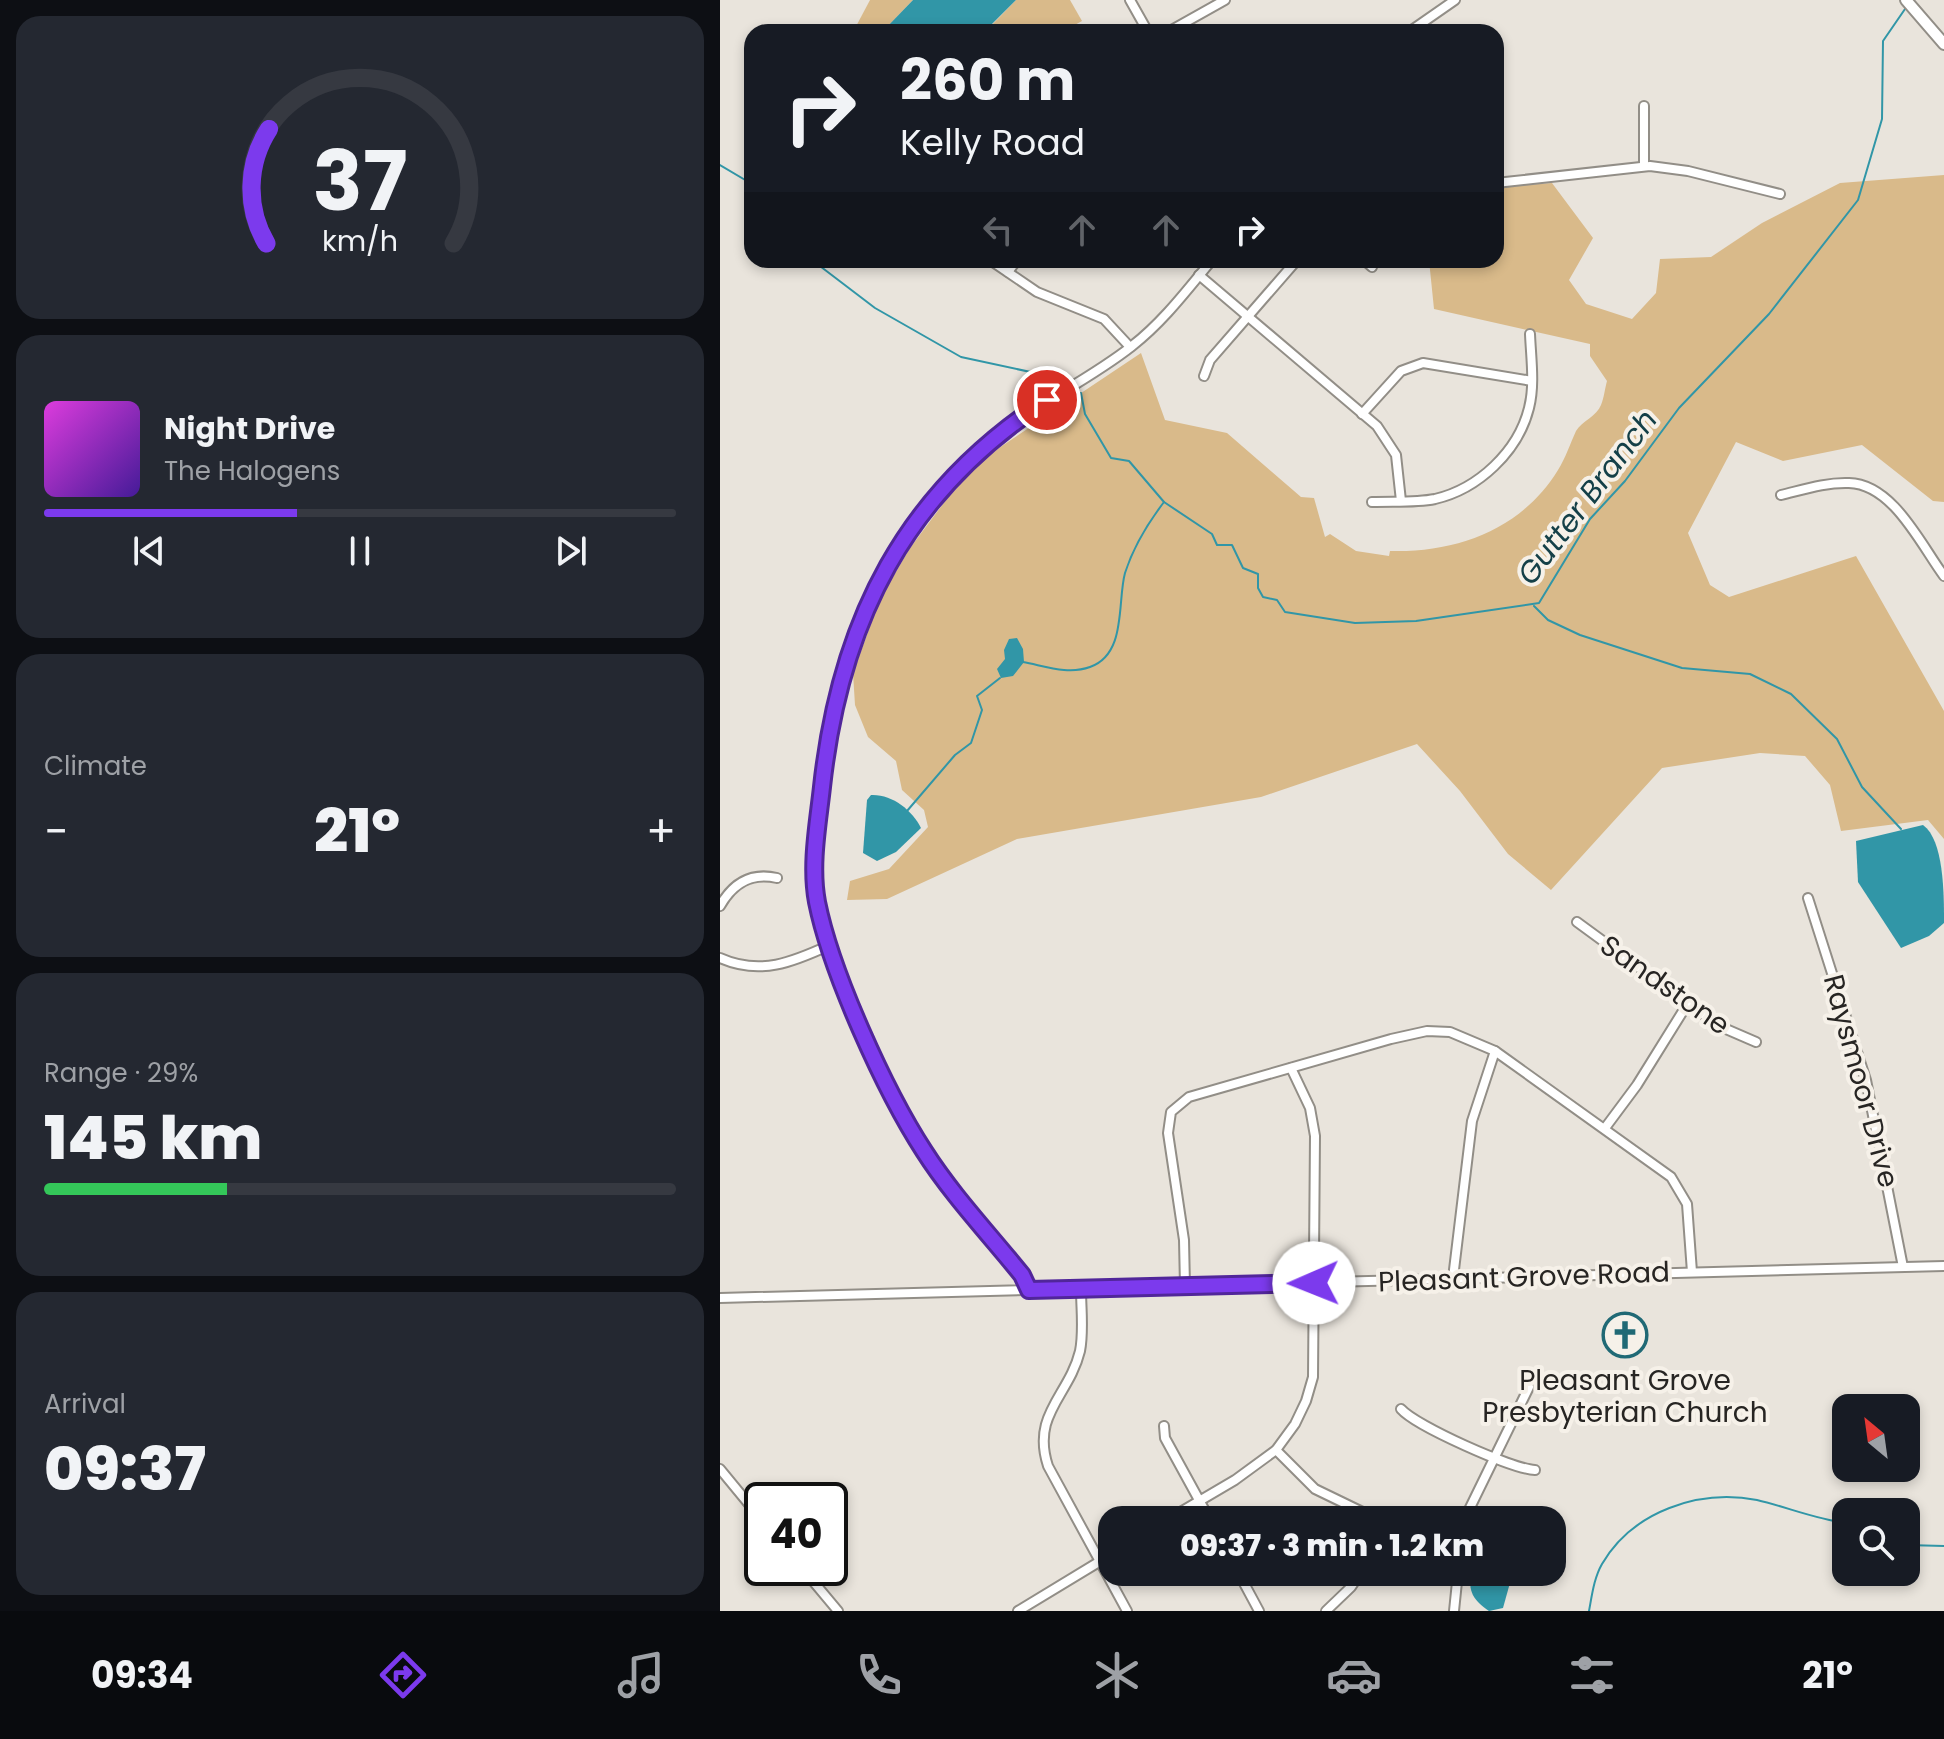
<!DOCTYPE html>
<html lang="en">
<head>
<meta charset="utf-8">
<style>
	:root { --surface:#171b24; --page:#242831; --text:#f1f3f6; --muted:#9ea1a6; --line:#363941; --accent:#7c3aed }
	body { margin:0; font-family:Poppins,sans-serif; background:var(--page); color:var(--text); height:100vh; display:flex; flex-direction:column; font-size:30px; white-space:nowrap }
	* { box-sizing:border-box; margin:0 }
	p { font-size:26px; color:var(--muted) }
	.icon { flex:none; width:44px; height:44px; fill:none; stroke:currentColor; stroke-width:2; stroke-linecap:round; stroke-linejoin:round }
	.map { position:relative; flex:1; overflow:hidden }
	.side { display:flex; flex-direction:column; gap:16px; padding:16px; background:#0d0f14; width:720px }
	.side>* { flex:none }
	.guide { position:absolute; left:24px; top:24px; width:760px; height:244px; border-radius:24px; box-shadow:0 4px 12px #0003; background:#171b24; color:var(--text); overflow:hidden }
	.needle { width:52px; rotate:331deg }
	.tools { position:absolute; left:1112px; top:1394px; display:grid; gap:16px }
	.tools a { display:grid; place-items:center; width:88px; height:88px; border-radius:16px; background:var(--surface); box-shadow:0 4px 12px #0003; font-size:40px }
	.speed { position:absolute; left:24px; top:1482px; display:flex; gap:16px; font-size:40px; font-weight:700; text-align:center }
	.speed>* { display:grid; place-content:center; width:104px; height:104px; border-radius:50%; background:var(--surface); box-shadow:0 4px 12px #0003; line-height:1 }
	.speed .limit { border:4px solid #111; border-radius:12px; background:#fff; color:#111 }
	.pin { position:absolute; display:grid; place-items:center; width:68px; height:68px; color:#fff; margin:-34px; border:4px solid #fff; border-radius:50%; box-shadow:0 2px 8px #0007 }
	.me { position:absolute; width:88px; margin:-44px; rotate:269deg; stroke-linejoin:round; filter:drop-shadow(0 0 6px #0008) }
	.turn { display:flex; align-items:center; gap:28px; height:168px; padding:0 24px; font-size:36px }
	.turn .icon { width:104px; height:104px; stroke-width:2.5 }
	.turn b { display:block; font-size:56px; line-height:68px }
	.lanes { display:flex; align-items:center; height:76px; padding:0 24px; background:#0003; justify-content:center; gap:40px; direction:ltr }
	.lanes .off { opacity:.35 }
	.big { font-size:60px; font-weight:800; line-height:1.1 }
	.side .widget { flex:1; display:flex; flex-direction:column; justify-content:center; gap:12px; min-width:0; padding:0 28px; border-radius:24px; background:var(--page) }
	.side .dial { align-items:center; gap:0 }
	.dial svg { height:208px; overflow:visible; fill:none; stroke:var(--line); stroke-width:7; stroke-linecap:round; text-anchor:middle }
	.dial text { fill:var(--text); stroke:none }
	.song { display:flex; align-items:center; gap:24px }
	.cover { width:96px; height:96px; border-radius:12px; background:linear-gradient(135deg,hsl(300 70% 55%),hsl(260 70% 35%)) }
	.played { height:8px; border-radius:4px; background:linear-gradient(90deg,var(--accent) 40%,var(--line) 40%) }
	.keys { display:flex; justify-content:space-around; direction:ltr }
	.heat { display:flex; justify-content:space-between; align-items:center; font-size:44px; direction:ltr }
	.charge { height:12px; border-radius:6px; background:linear-gradient(90deg,#34c759 29%,var(--line) 0) }
	.trip { position:absolute; left:378px; top:1506px; width:468px; height:80px; border-radius:24px; background:var(--surface); box-shadow:0 4px 12px #0003; font-weight:800; line-height:80px; text-align:center }
	.tab-bar { display:flex; height:128px; justify-content:space-around; align-items:center; background:#090b0e; color:var(--muted) }
	.tab-bar .icon { width:56px; height:56px }
	.tab-bar .current { color:var(--accent) }
	.tab-bar b { font-size:36px; color:var(--text) }
	main { display:flex; flex:1; min-height:0 }
	.map>svg:first-child { display:block }
	.green { fill:#d9ba8a }
	.water { fill:#3196a7 }
	.lines { fill:none; stroke-linecap:round; stroke-linejoin:round }
	.stream { stroke:#3196a7; stroke-width:2 }
	.minor-casing { stroke:#928e87; stroke-width:12 }
	.major-casing { stroke:#928e87; stroke-width:14 }
	.minor { stroke:#fff; stroke-width:8 }
	.major { stroke:#fff; stroke-width:10 }
	.route-casing { stroke:#51269a; stroke-width:20 }
	.route { stroke:#7c3aed; stroke-width:14 }
	.labels { text-anchor:middle; dominant-baseline:central; stroke-width:8; stroke-linejoin:round; paint-order:stroke }
	.street-label { font-size:28px; fill:#272523; stroke:#f6f1e9 }
	.poi-label { font-size:28px; fill:#272523; stroke:#f6f1e9 }
	.water-label { font-size:30px; font-style:italic; fill:#144048; stroke:#f6f1e9 }
</style>
</head>
<body>
<main>
<section class="side">
<div class="widget dial"><svg viewBox="0 0 100 80">
<path d="M14 69A42 42 0 1 1 86 69"/>
<path d="M14 69A42 42 0 0 1 15 25" stroke="#7c3aed"/>
<text x="50" y="56" font-size="32" font-weight="700">37</text>
<text x="50" y="72" font-size="11">km/h</text>
</svg></div>
<div class="widget">
<div class="song"><i class="cover"></i><div><b>Night Drive</b><p>The Halogens</p></div></div>
<div class="played"></div>
<div class="keys"><svg class="icon" aria-label="previous" viewBox="0 0 24 24"><path d="M18 5L8 12l10 7zM5 5v14"/></svg><svg class="icon" aria-label="pause" viewBox="0 0 24 24"><path d="M8 5v14M16 5v14"/></svg><svg class="icon" aria-label="next" viewBox="0 0 24 24"><path d="M6 5l10 7-10 7zM19 5v14"/></svg></div>
</div>
<div class="widget"><p>Climate</p>
<div class="heat"><a>−</a><b class="big">21°</b><a>+</a></div>
</div>
<div class="widget"><p>Range · 29%</p><b class="big">145 km</b><div class="charge"></div></div>
<div class="widget"><p>Arrival</p><b class="big">09:37</b></div>
</section>
<div class="map">
<svg width="1224" height="1611" viewBox="0 0 1224 1611">
	<rect width="100%" height="100%" fill="#e9e4dc"/>
	<g class="green">
		<polygon points="150,0 193,0 162,32 133,32"/>
		<polygon points="296,0 350,0 362,21 342,32 265,32"/>
		<path d="M1224 175V502L1213 501 1142 445 1063 461 1016 442 968 533 990 585 1009 597 1136 556 1224 711V839L1208 820 1121 831 1110 785 1085 756 1040 753 942 768 831 890 788 854 740 791 697 744 541 797 297 839 167 899 127 900 130 881 169 869 208 827 204 810 182 790 176 761 148 737 135 705 133 673 160 599 190 548 229 496 267 456 421 353 445 420 507 433 581 497 594 498 605 537 610 534 636 551 669 556 670 551C737 553 802 529 838 470 846 457 850 444 856 431 862 421 877 416 881 405 884 398 885 388 887 381L870 356V344L714 309 709 260H776V187L832 183 873 238 849 280 866 304 912 319 936 293 940 259 991 257 1042 223 1120 183Z"/>
	</g>
	<g class="water">
		<polygon points="193,0 296,0 264,32 162,32"/>
		<polygon points="297,638 303,649 304,662 293,676 281,678 277,669 285,659 284,650 289,639"/>
		<path d="M151 795C172 794 192 810 201 828L176 852 157 861 143 853 147 800Z"/>
		<path d="M1203 825C1224 840 1224 894 1224 923L1209 936 1181 948 1138 882 1136 841Z"/>
		<path d="M751 1572H793L783 1608 769 1611C753 1600 748 1592 751 1572Z"/>
	</g>
	<g class="lines">
		<g class="stream">
			<polyline points="0,165 32,184"/>
			<polyline points="92,260 155,308 241,357 343,379"/>
			<polyline points="354,394 361,393 365,414 391,458 409,461 444,502 492,534 497,545 512,545 523,568 538,574 538,588 543,597 557,600 565,612 635,623 696,621 819,603 870,519 905,481 959,408 1049,314 1138,200 1162,119 1163,41 1185,9"/>
			<polyline points="814,606 828,620 860,635 962,668 1030,674 1071,694 1117,739 1142,787 1181,829"/>
			<path d="M303 662C325 666 348 675 370 667 407 654 397 602 405 573 413 548 428 523 444 502"/>
			<polyline points="187,811 235,755 251,743 262,710 257,696 280,678"/>
			<polyline points="1186,1545 1224,1546"/>
			<path d="M869 1611C872 1595 874 1578 882 1564 913 1511 979 1489 1037 1500 1067 1507 1095 1519 1126 1523"/>
		</g>
		<g class="minor-casing">
			<g id="minor">
				<polyline points="410,0 428,32"/>
				<polyline points="448,32 505,0"/>
				<polyline points="689,32 735,0"/>
				<polyline points="924,106 924,166"/>
				<polyline points="776,183 930,166 968,171 1060,194"/>
				<polyline points="270,260 317,292 384,319 410,347"/>
				<polyline points="644,260 652,267"/>
				<polyline points="288,272 297,260"/>
				<polyline points="479,275 657,426 676,455 681,501"/>
				<polyline points="484,376 490,360 577,260"/>
				<polyline points="642,414 681,371 703,363 812,381"/>
				<path d="M1061 495C1082 490 1106 482 1129 483 1173 484 1201 545 1224 576"/>
				<path d="M652 502C672 501 695 503 715 499 758 489 798 452 809 408 815 385 811 358 810 334"/>
				<polyline points="1088,898 1146,1080 1183,1267"/>
				<path d="M0 906C13 883 31 872 57 878"/>
				<polyline points="857,922 999,1026 1036,1042"/>
				<path d="M0 958C40 976 73 962 110 945"/>
				<polyline points="885,1128 917,1085 968,1003"/>
				<polyline points="733,1278 752,1121 775,1051"/>
				<polyline points="465,1286 464,1240 448,1133 451,1112 469,1097 671,1039 707,1031 730,1032 775,1051 951,1177 967,1204 972,1272"/>
				<path d="M361 1289C361 1309 364 1331 360 1351 349 1396 311 1414 328 1466L407 1611"/>
				<path d="M309 1290 302 1275C269 1235 234 1196 205 1154 164 1093 114 976 97 905 91 875 97 843 99 813 111 681 149 558 245 462 294 413 359 388 412 346 443 322 467 290 492 260"/>
				<polyline points="0,1298 1224,1266"/>
				<path d="M681 1409C696 1426 792 1469 815 1470"/>
				<polyline points="444,1426 445,1438 490,1520"/>
				<polyline points="556,1450 595,1489 659,1520"/>
				<polyline points="0,1469 42,1520"/>
				<polyline points="447,1520 515,1480 556,1450 575,1424 586,1401 593,1377 595,1136 590,1108 571,1068"/>
				<polyline points="744,1520 809,1387"/>
				<polyline points="82,1568 118,1611"/>
				<polyline points="518,1572 539,1611"/>
				<polyline points="298,1611 392,1554"/>
				<polyline points="606,1611 631,1587 641,1572"/>
				<polyline points="734,1611 738,1572"/>
			</g>
		</g>
		<g class="major-casing">
			<polyline id="major" points="1186,0 1224,44"/>
		</g>
		<use href="#minor" class="minor"/>
		<use href="#major" class="major"/>
	</g>
	<g class="lines">
		<g class="route-casing">
			<path id="route" d="M327 400C185 492 120 621 102 787 98 824 90 865 97 902 111 972 165 1091 204 1151 232 1195 269 1234 302 1275L309 1290 594 1283"/>
		</g>
		<use href="#route" class="route"/>
	</g>
	<defs>
		<g id="church-ring" transform="scale(2.3)"><circle r="9.5" fill="#f6f1e9" stroke="#206975" stroke-width="1.5"/><path d="M-1.2-6h2.4v3.5h3.3v2.4h-3.3V6h-2.4V-.1h-3.3v-2.4h3.3Z" fill="#206975"/></g>
	</defs>
	<g fill-rule="evenodd">
		<use href="#church-ring" x="905" y="1335"/>
	</g>
	<g class="labels">
		<g class="street-label">
			<text transform="translate(945 985) rotate(35)">Sandstone</text>
			<text transform="translate(1141 1081) rotate(75)">Raysmoor Drive</text>
			<text transform="translate(804 1277) rotate(-2)">Pleasant Grove Road</text>
		</g>
		<g class="poi-label">
			<text x="905" y="1380">Pleasant Grove<tspan x="905" dy="32">Presbyterian Church</tspan></text>
		</g>
		<g class="water-label">
			<text transform="translate(867 497) rotate(-53)">Gutter Branch</text>
		</g>
	</g>
</svg>
<div class="tools">
<a><svg class="needle" viewBox="-14 -14 28 28"><path d="M0-13l5 13h-10z" fill="#e53935"/><path d="M0 13l5-13h-10z" fill="#9ea1a6"/></svg></a>
<a><svg class="icon" aria-label="search" viewBox="0 0 24 24"><circle cx="10" cy="10" r="6"/><path d="M15 15l6 6"/></svg></a>
</div>
<div class="speed"><div class="limit">40</div></div>
<div class="pin" style="left:327px;top:400px;background:#d93025"><svg class="icon" aria-label="arrive" viewBox="0 0 24 24"><path d="M6 21V4h12l-3 4 3 4H6"/></svg></div>
<svg class="me" style="left:594px;top:1283px" viewBox="-20 -20 40 40"><circle r="19" fill="#fff"/><path d="M0-13L10 11 0 6-10 11z" fill="#7c3aed"/></svg>
<div class="trip">09:37 · 3 min · 1.2 km</div>
<div class="guide">
<div class="turn"><svg class="icon" aria-label="right" viewBox="0 0 24 24"><path d="M7 20v-9h11M14 6l5 5-5 5"/></svg><div><b>260 m</b>Kelly Road</div></div>
<div class="lanes"><svg class="icon off" aria-label="left" viewBox="0 0 24 24"><path d="M17 20v-9H6M10 6l-5 5 5 5"/></svg><svg class="icon off" aria-label="ahead" viewBox="0 0 24 24"><path d="M12 20V5M6 11l6-6 6 6"/></svg><svg class="icon off" aria-label="ahead" viewBox="0 0 24 24"><path d="M12 20V5M6 11l6-6 6 6"/></svg><svg class="icon" aria-label="right" viewBox="0 0 24 24"><path d="M7 20v-9h11M14 6l5 5-5 5"/></svg></div>
</div>
</div>
</main>
<nav class="tab-bar">
<b>09:34</b>
<svg class="icon current" aria-label="directions" viewBox="0 0 24 24"><path d="M12 3l9 9-9 9-9-9zM9 14v-3h6M13 9l2 2-2 2"/></svg>
<svg class="icon" aria-label="music" viewBox="0 0 24 24"><path d="M9 18V5l10-2v13"/><circle cx="6" cy="18" r="3"/><circle cx="16" cy="16" r="3"/></svg>
<svg class="icon" aria-label="phone" viewBox="0 0 24 24"><path d="M5 4h4l2 5-3 2q2 4 5 5l2-3 5 2v4C11 20 4 13 5 4z"/></svg>
<svg class="icon" aria-label="climate" viewBox="0 0 24 24"><path d="M12 3v18M4 7l16 10M4 17L20 7"/></svg>
<svg class="icon" aria-label="car" viewBox="0 0 24 24"><path d="M5 17H2v-5l4-1 3-4h7l3 4 3 1v5h-3M9 17h6M6 11h13"/><circle cx="7" cy="17" r="2"/><circle cx="17" cy="17" r="2"/></svg>
<svg class="icon" aria-label="filters" viewBox="0 0 24 24"><path d="M4 7h16M4 17h16"/><circle cx="9" cy="7" r="2"/><circle cx="15" cy="17" r="2"/></svg>
<b>21°</b>
</nav>
</body>
</html>
